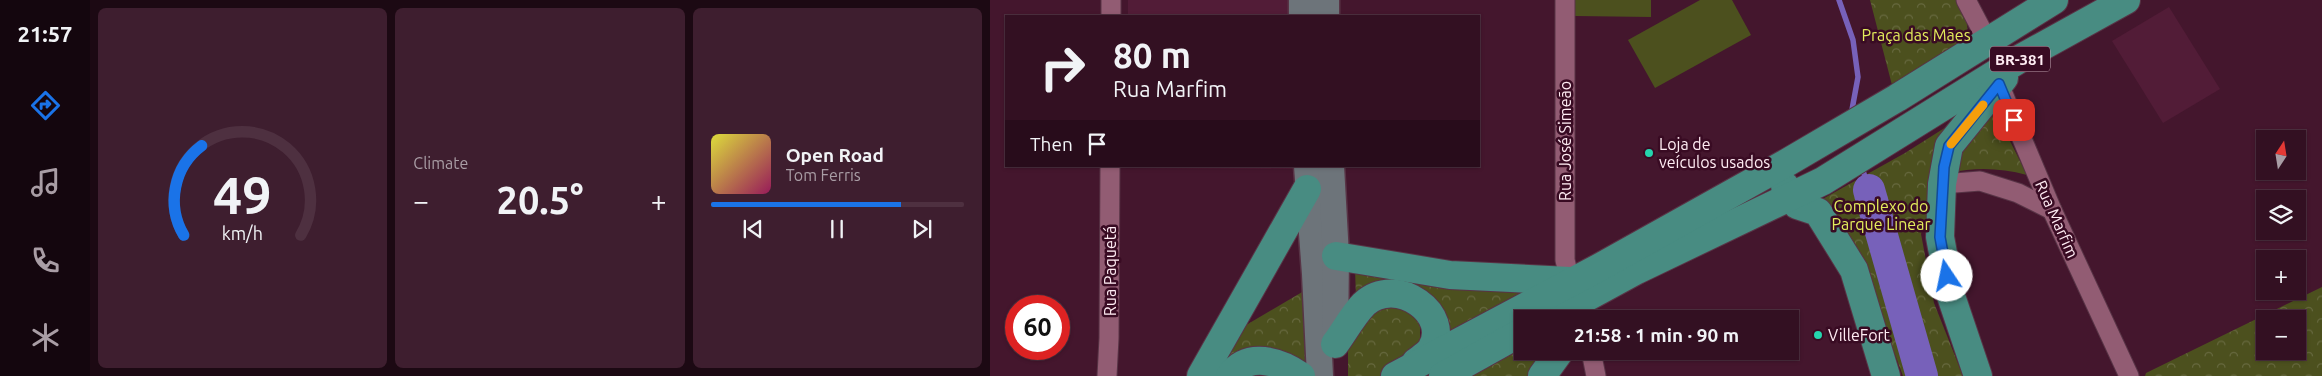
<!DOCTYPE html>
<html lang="en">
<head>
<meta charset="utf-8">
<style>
	:root { --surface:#331022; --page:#3e1e2f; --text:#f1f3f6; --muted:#a99da5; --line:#4e3040; --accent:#1a73e8 }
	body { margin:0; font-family:Ubuntu,sans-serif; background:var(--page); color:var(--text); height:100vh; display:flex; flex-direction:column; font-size:19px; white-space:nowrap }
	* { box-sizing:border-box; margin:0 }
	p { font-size:16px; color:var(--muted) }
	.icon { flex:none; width:28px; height:28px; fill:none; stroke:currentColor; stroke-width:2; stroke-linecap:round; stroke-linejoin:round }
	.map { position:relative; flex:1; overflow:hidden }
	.sheet { display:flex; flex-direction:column; gap:8px; padding:8px; background:#1c0913; width:900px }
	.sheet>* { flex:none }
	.guide { position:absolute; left:15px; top:15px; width:475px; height:152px; border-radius:0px; box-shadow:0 1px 4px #0004,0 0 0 1px var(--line); background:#331022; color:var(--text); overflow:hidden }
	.needle { width:32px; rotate:12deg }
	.fabs { position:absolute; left:1266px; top:130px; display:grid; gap:10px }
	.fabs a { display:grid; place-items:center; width:50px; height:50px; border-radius:0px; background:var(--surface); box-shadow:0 1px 4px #0004,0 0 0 1px var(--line); font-size:25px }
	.speed { position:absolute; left:15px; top:295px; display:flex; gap:10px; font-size:25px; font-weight:700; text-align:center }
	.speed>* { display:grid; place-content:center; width:65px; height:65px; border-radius:50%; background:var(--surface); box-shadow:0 1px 4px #0004,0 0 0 1px var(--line); line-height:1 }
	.speed .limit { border:8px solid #d22; background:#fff; color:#111 }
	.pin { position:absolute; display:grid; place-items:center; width:42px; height:42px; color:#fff; margin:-21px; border-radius:10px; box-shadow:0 2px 8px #0006 }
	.me { position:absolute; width:55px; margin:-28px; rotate:349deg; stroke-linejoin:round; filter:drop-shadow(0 0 4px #0008) }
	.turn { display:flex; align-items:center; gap:18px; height:105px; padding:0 25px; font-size:22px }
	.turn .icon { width:65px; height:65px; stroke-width:2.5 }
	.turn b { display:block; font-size:35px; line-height:42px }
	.then { display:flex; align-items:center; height:48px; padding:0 25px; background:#0003; gap:10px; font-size:19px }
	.big { font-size:38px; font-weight:700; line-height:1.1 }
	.sheet .card { flex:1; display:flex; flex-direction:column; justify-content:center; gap:8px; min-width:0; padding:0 18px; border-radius:8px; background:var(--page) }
	.sheet .dial { align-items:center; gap:0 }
	.dial svg { height:130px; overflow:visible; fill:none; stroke:var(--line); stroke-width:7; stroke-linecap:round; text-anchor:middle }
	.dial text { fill:var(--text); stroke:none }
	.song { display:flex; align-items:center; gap:15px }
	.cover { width:60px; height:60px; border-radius:8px; background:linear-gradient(135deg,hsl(60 70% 55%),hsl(330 70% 35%)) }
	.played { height:5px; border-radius:2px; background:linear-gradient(90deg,var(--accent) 75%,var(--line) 75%) }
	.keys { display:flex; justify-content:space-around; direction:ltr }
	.heat { display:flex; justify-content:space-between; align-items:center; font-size:28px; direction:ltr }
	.sheet .tiles { flex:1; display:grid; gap:8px; grid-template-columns:repeat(3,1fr) }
	.trip { position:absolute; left:524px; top:310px; width:285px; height:50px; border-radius:0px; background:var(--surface); box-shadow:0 1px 4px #0004,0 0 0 1px var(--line); font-weight:700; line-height:50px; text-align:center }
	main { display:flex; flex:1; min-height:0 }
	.dock { display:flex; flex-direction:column; width:90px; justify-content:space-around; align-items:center; background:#14060e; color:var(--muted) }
	.dock .icon { width:35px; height:35px }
	.dock .active { color:var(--accent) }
	.dock b { font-size:22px; color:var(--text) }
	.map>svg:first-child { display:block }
	.built { fill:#521c37 }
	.park { fill:url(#park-crowns); fill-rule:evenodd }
	.garden { fill:#4c501e }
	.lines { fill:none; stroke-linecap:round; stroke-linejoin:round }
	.stream { stroke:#7761ba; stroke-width:5.5 }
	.river { stroke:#7761ba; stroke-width:32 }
	.minor-casing { stroke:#583446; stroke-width:21 }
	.secondary-casing { stroke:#583446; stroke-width:29 }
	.primary-casing { stroke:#583446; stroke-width:30 }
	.minor { stroke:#925c73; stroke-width:19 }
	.secondary { stroke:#6d747a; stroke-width:26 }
	.primary { stroke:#488c82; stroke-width:28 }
	.route-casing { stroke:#114b97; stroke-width:12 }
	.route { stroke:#1a73e8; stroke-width:9 }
	.slow { stroke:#f59e0b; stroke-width:9 }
	.poi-dot { fill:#25d5ae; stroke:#390b23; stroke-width:2 }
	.labels { text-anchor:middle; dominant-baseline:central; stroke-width:5; stroke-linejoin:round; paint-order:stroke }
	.shield { fill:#390b23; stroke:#c4a8b5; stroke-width:1 }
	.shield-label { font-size:15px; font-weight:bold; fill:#ffecf3 }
	.park-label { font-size:16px; fill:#e3ed5c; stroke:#390b23 }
	.street-label { font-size:16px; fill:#ffecf3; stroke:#390b23 }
	.poi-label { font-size:16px; fill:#ffecf3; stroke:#390b23; text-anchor:start }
</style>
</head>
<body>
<main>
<nav class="dock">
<b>21:57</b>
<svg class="icon active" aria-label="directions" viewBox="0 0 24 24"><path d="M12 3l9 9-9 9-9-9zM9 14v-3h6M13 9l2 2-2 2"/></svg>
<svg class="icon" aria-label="music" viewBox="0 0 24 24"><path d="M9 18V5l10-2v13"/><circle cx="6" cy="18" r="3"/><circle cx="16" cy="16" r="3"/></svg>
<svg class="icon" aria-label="phone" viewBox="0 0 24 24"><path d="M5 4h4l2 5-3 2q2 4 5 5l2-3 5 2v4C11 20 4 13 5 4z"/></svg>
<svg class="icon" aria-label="climate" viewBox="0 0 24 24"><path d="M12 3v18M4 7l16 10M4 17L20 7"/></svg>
</nav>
<section class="sheet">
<div class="tiles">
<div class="card dial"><svg viewBox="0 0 100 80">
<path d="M14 69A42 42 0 1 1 86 69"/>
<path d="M14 69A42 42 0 0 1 25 14" stroke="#1a73e8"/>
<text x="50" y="56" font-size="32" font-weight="700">49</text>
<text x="50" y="72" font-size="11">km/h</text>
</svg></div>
<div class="card"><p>Climate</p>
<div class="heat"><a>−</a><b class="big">20.5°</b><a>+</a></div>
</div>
<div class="card">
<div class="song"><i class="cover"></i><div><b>Open Road</b><p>Tom Ferris</p></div></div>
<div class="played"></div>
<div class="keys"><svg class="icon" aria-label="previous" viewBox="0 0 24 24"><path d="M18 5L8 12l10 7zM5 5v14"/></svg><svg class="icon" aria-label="pause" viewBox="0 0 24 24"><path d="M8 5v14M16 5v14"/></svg><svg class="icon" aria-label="next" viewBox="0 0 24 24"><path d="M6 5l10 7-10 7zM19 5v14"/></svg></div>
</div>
</div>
</section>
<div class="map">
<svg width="1332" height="376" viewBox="0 0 1332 376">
	<defs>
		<pattern id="park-crowns" width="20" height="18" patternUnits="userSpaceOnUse" patternTransform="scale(1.25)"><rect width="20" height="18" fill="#4c501e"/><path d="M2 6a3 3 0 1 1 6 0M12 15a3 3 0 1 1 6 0" fill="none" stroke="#67693f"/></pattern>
	</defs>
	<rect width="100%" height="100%" fill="#44162d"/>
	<g class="built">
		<rect x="138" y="0" width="166" height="16"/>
		<polygon points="1179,7 1230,89 1173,123 1122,41"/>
		<polygon points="135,166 303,166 303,169 135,168"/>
	</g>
	<g class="park">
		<path d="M880 0H967C975 15 981 26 975 43L903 89Z"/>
		<polygon points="983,110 946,192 931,234 944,303 973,376 913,376 879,285 820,206 915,153"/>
		<path d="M993 115H1007L1037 175C1010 168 986 167 959 173Z"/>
		<polygon points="365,268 546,292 454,345 450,313 366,299"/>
		<path d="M1332 287V376H1155L1156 373ZM1275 319H1308V351H1275Z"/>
		<polygon points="319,288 324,372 233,365 246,331"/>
		<polygon points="387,301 425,314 430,326 430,345 398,376 358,376 358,347"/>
		<polygon points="532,344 532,351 564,351 546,376 468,376"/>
	</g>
	<g class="garden">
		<polygon points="585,0 661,0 661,17 585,16"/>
		<polygon points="710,0 742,0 761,35 665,88 638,40"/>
	</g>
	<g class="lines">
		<g class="stream">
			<polyline points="849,0 863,40 868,77 861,115"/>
			<polyline points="871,164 879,190"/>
		</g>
		<polyline class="river" points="879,190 932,376"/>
		<g class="minor-casing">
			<g id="minor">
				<polyline points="575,0 575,260 580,281 595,319"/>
				<polyline points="976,0 997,40"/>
				<polyline points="121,16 121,0"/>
				<polyline points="1000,86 1009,84 1062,210 1139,376"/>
				<polyline points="952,184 990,181 1028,193 1062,210"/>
				<polyline points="601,351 606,376"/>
				<polyline points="117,376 119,338 120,166"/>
			</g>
		</g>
		<g class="secondary-casing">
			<g id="secondary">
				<polyline points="312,0 312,16"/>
				<polyline points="336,0 336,16"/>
				<polyline points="317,166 325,274 330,376"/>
				<polyline points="341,166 346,256 345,343"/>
			</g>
		</g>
		<g class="primary-casing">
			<g id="primary">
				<polyline points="795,186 807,205 828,212 864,270 896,376"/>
				<polyline points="346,256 460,275 580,281"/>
				<polyline points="557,319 647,270 833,181 1031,58 1136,0"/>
				<path d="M345 344C354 332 363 315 374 304 407 274 463 315 441 349 438 354 431 358 426 362"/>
				<polyline points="211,376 317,189"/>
				<path d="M240 376C258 351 289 361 311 376"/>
				<polyline points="405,376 610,267 798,162 907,98 1064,0"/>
				<polyline points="453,376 532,332"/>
				<polyline points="552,376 570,351"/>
				<polyline points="988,376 961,296 950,237 952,184 959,146 1014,78"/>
			</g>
		</g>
		<use href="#minor" class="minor"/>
		<use href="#secondary" class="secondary"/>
		<use href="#primary" class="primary"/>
	</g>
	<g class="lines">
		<g class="route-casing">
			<polyline id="route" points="957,276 950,237 954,167 959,146 1009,84 1024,120"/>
		</g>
		<use href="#route" class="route"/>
		<polyline class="slow" points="961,144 993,105"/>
	</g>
	<g class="poi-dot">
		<circle cx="659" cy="153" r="5"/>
		<circle cx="828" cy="335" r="5"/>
	</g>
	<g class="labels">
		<rect class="shield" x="1000" y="46.5" width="60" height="25" rx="4"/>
		<g class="shield-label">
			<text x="1030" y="59">BR-381</text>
		</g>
		<g class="park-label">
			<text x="926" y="35">Praça das Mães</text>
			<text x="891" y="206">Complexo do<tspan x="891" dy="18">Parque Linear</tspan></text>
		</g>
		<g class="street-label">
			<text transform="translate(575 141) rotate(-90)">Rua José Simeão</text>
			<text transform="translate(1067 219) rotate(66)">Rua Marfim</text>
			<text transform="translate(120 271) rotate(-90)">Rua Paquetá</text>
		</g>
		<g class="poi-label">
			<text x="669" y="144">Loja de<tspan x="669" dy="18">veículos usados</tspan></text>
			<text x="838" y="335">VilleFort</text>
		</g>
	</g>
</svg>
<div class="fabs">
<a><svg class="needle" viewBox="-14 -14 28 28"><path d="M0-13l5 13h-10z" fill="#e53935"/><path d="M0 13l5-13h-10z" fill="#a99da5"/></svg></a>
<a><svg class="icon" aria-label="layers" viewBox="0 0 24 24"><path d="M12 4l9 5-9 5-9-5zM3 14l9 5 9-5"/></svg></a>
<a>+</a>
<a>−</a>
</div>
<div class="speed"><div class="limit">60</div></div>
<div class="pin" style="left:1024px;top:120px;background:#d93025"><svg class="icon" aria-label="arrive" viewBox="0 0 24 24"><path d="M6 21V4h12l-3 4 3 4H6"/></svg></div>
<svg class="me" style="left:957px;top:276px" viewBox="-20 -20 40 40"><circle r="19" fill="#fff"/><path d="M0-13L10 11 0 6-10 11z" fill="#1a73e8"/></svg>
<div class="trip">21:58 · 1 min · 90 m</div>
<div class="guide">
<div class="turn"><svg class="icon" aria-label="right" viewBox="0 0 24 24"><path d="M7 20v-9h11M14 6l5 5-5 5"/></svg><div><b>80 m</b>Rua Marfim</div></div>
<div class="then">Then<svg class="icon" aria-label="arrive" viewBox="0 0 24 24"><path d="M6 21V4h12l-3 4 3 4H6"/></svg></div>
</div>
</div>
</main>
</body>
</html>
